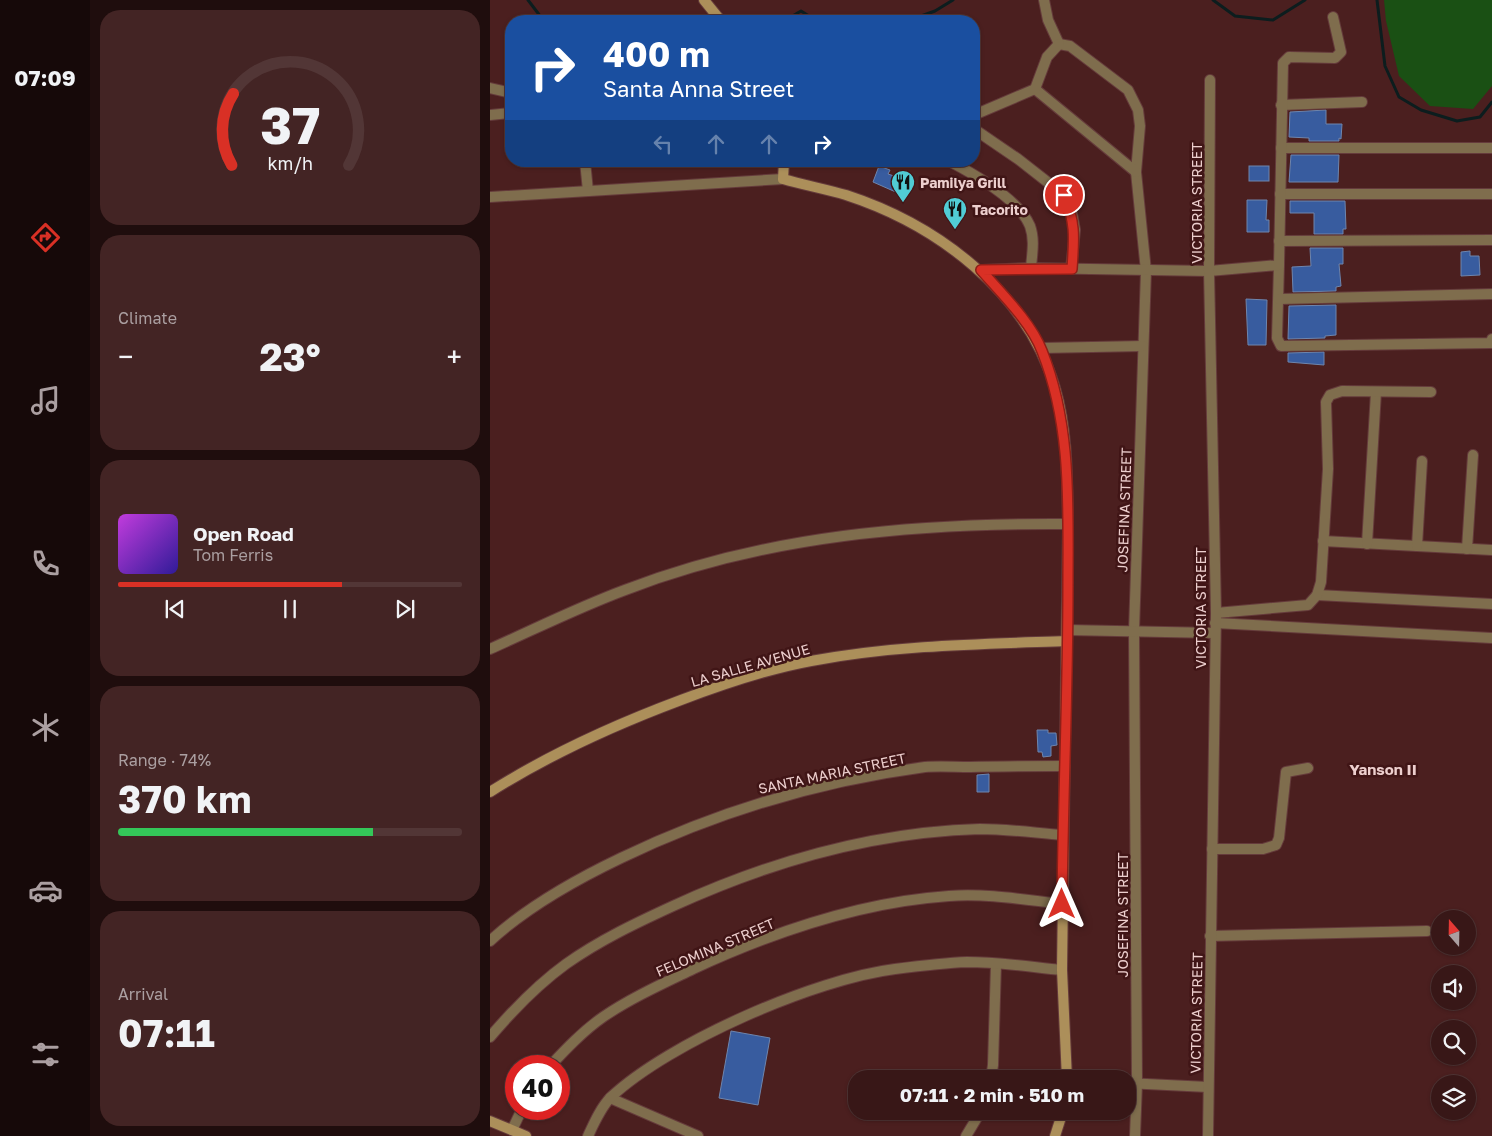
<!DOCTYPE html>
<html lang="en">
<head>
<meta charset="utf-8">
<style>
	:root { --surface:#381717; --page:#432424; --text:#f1f3f6; --muted:#ab9fa1; --line:#523636; --accent:#d93025 }
	body { margin:0; font-family:"Golos Text",sans-serif; background:var(--page); color:var(--text); height:100vh; display:flex; flex-direction:column; font-size:19px; white-space:nowrap }
	* { box-sizing:border-box; margin:0 }
	p { font-size:16px; color:var(--muted) }
	.icon { flex:none; width:28px; height:28px; fill:none; stroke:currentColor; stroke-width:2; stroke-linecap:round; stroke-linejoin:round }
	.map { position:relative; flex:1; overflow:hidden }
	.panel { display:flex; flex-direction:column; gap:10px; padding:10px; background:#1f0d0d; width:400px }
	.panel>* { flex:none }
	.guide { position:absolute; left:15px; top:15px; width:475px; height:152px; border-radius:20px; box-shadow:0 1px 4px #0004,0 0 0 1px var(--line); background:#1a4fa0; color:#fff; overflow:hidden }
	.needle { width:32px; rotate:340deg }
	.fabs { position:absolute; left:941px; top:910px; display:grid; gap:10px }
	.fabs a { display:grid; place-items:center; width:45px; height:45px; border-radius:50%; background:var(--surface); box-shadow:0 1px 4px #0004,0 0 0 1px var(--line); font-size:25px }
	.speed { position:absolute; left:15px; top:1055px; display:flex; gap:10px; font-size:25px; font-weight:700; text-align:center }
	.speed>* { display:grid; place-content:center; width:65px; height:65px; border-radius:50%; background:var(--surface); box-shadow:0 1px 4px #0004,0 0 0 1px var(--line); line-height:1 }
	.speed .limit { border:8px solid #d22; background:#fff; color:#111 }
	.pin { position:absolute; display:grid; place-items:center; width:42px; height:42px; color:#fff; margin:-21px; border:2px solid #fff; border-radius:50%; box-shadow:0 1px 5px #0007 }
	.me { position:absolute; width:55px; margin:-28px; rotate:0deg; stroke-linejoin:round; filter:drop-shadow(0 0 4px #0008) }
	.turn { display:flex; align-items:center; gap:18px; height:105px; padding:0 15px; font-size:22px }
	.turn .icon { width:65px; height:65px; stroke-width:2.5 }
	.turn b { display:block; font-size:35px; line-height:42px }
	.lanes { display:flex; align-items:center; height:48px; padding:0 15px; background:#0003; justify-content:center; gap:25px; direction:ltr }
	.lanes .off { opacity:.35 }
	.big { font-size:38px; font-weight:700; line-height:1.1 }
	.panel .tile { flex:1; display:flex; flex-direction:column; justify-content:center; gap:8px; min-width:0; padding:0 18px; border-radius:20px; background:var(--page) }
	.panel .dial { align-items:center; gap:0 }
	.dial svg { height:130px; overflow:visible; fill:none; stroke:var(--line); stroke-width:7; stroke-linecap:round; text-anchor:middle }
	.dial text { fill:var(--text); stroke:none }
	.song { display:flex; align-items:center; gap:15px }
	.cover { width:60px; height:60px; border-radius:8px; background:linear-gradient(135deg,hsl(290 70% 55%),hsl(250 70% 35%)) }
	.played { height:5px; border-radius:2px; background:linear-gradient(90deg,var(--accent) 65%,var(--line) 65%) }
	.keys { display:flex; justify-content:space-around; direction:ltr }
	.heat { display:flex; justify-content:space-between; align-items:center; font-size:28px; direction:ltr }
	.charge { height:8px; border-radius:4px; background:linear-gradient(90deg,#34c759 74%,var(--line) 0) }
	.trip { position:absolute; left:358px; top:1070px; width:288px; height:50px; border-radius:20px; background:var(--surface); box-shadow:0 1px 4px #0004,0 0 0 1px var(--line); font-weight:700; line-height:50px; text-align:center }
	main { display:flex; flex:1; min-height:0 }
	.menu { display:flex; flex-direction:column; width:90px; justify-content:space-around; align-items:center; background:#160909; color:var(--muted) }
	.menu .icon { width:35px; height:35px }
	.menu .current { color:var(--accent) }
	.menu b { font-size:22px; color:var(--text) }
	.map>svg:first-child { display:block }
	.green { fill:#1a5014 }
	.lines { fill:none; stroke-linecap:round; stroke-linejoin:round }
	.stream { stroke:#0c1d1e; stroke-width:3 }
	.building { fill:#385c9f; stroke:#6e85ad }
	.street-casing { stroke:#653b3b; stroke-width:12 }
	.secondary-casing { stroke:#653b3b; stroke-width:12 }
	.street { stroke:#7f6d4d; stroke-width:10 }
	.secondary { stroke:#ac8f5a; stroke-width:10 }
	.route-casing { stroke:#8d1f18; stroke-width:12 }
	.route { stroke:#d93025; stroke-width:9 }
	.labels { text-anchor:middle; dominant-baseline:central; stroke-width:5; stroke-linejoin:round; paint-order:stroke }
	.poi-label { font-size:14px; font-weight:bold; fill:#edcfce; stroke:#401516; text-anchor:start }
	.street-label { font-size:14px; fill:#edcfce; stroke:#401516 }
	.neighbourhood-label { font-size:15px; font-weight:bold; fill:#edcfce; stroke:#401516 }
</style>
</head>
<body>
<main>
<nav class="menu">
<b>07:09</b>
<svg class="icon current" aria-label="directions" viewBox="0 0 24 24"><path d="M12 3l9 9-9 9-9-9zM9 14v-3h6M13 9l2 2-2 2"/></svg>
<svg class="icon" aria-label="music" viewBox="0 0 24 24"><path d="M9 18V5l10-2v13"/><circle cx="6" cy="18" r="3"/><circle cx="16" cy="16" r="3"/></svg>
<svg class="icon" aria-label="phone" viewBox="0 0 24 24"><path d="M5 4h4l2 5-3 2q2 4 5 5l2-3 5 2v4C11 20 4 13 5 4z"/></svg>
<svg class="icon" aria-label="climate" viewBox="0 0 24 24"><path d="M12 3v18M4 7l16 10M4 17L20 7"/></svg>
<svg class="icon" aria-label="car" viewBox="0 0 24 24"><path d="M5 17H2v-5l4-1 3-4h7l3 4 3 1v5h-3M9 17h6M6 11h13"/><circle cx="7" cy="17" r="2"/><circle cx="17" cy="17" r="2"/></svg>
<svg class="icon" aria-label="filters" viewBox="0 0 24 24"><path d="M4 7h16M4 17h16"/><circle cx="9" cy="7" r="2"/><circle cx="15" cy="17" r="2"/></svg>
</nav>
<section class="panel">
<div class="tile dial"><svg viewBox="0 0 100 80">
<path d="M14 69A42 42 0 1 1 86 69"/>
<path d="M14 69A42 42 0 0 1 15 25" stroke="#d93025"/>
<text x="50" y="56" font-size="32" font-weight="700">37</text>
<text x="50" y="72" font-size="11">km/h</text>
</svg></div>
<div class="tile"><p>Climate</p>
<div class="heat"><a>−</a><b class="big">23°</b><a>+</a></div>
</div>
<div class="tile">
<div class="song"><i class="cover"></i><div><b>Open Road</b><p>Tom Ferris</p></div></div>
<div class="played"></div>
<div class="keys"><svg class="icon" aria-label="previous" viewBox="0 0 24 24"><path d="M18 5L8 12l10 7zM5 5v14"/></svg><svg class="icon" aria-label="pause" viewBox="0 0 24 24"><path d="M8 5v14M16 5v14"/></svg><svg class="icon" aria-label="next" viewBox="0 0 24 24"><path d="M6 5l10 7-10 7zM19 5v14"/></svg></div>
</div>
<div class="tile"><p>Range · 74%</p><b class="big">370 km</b><div class="charge"></div></div>
<div class="tile"><p>Arrival</p><b class="big">07:11</b></div>
</section>
<div class="map">
<svg width="1002" height="1136" viewBox="0 0 1002 1136">
	<rect width="100%" height="100%" fill="#4b1f1f"/>
	<polygon class="green" points="894,0 1002,0 1002,86 983,109 940,106 909,76 896,21"/>
	<g class="lines">
		<g class="stream">
			<polyline points="38,0 54,21"/>
			<polyline points="723,0 745,16 783,20 815,0"/>
			<polyline points="887,0 895,66 909,97 931,110 967,121 990,117 1002,102"/>
			<polyline points="258,21 299,18 311,11 327,21"/>
			<polyline points="417,21 445,11 463,0"/>
		</g>
	</g>
	<g class="building">
		<polygon points="836,110 836,124 852,124 851,139 849,138 849,141 819,141 819,138 799,137 800,112"/>
		<polygon points="801,155 849,155 848,182 799,182"/>
		<polygon points="389,166 400,170 398,174 413,179 408,193 383,182"/>
		<rect x="759" y="166" width="20" height="15"/>
		<polygon points="757,200 777,200 776,220 779,220 779,232 757,232"/>
		<polygon points="800,201 855,201 856,229 853,229 853,234 824,234 824,213 800,213"/>
		<polygon points="820,248 853,248 853,264 849,264 851,286 846,287 846,291 803,292 802,267 821,266"/>
		<polygon points="980,251 980,256 989,256 990,275 971,276 971,252"/>
		<polygon points="756,299 777,300 776,345 758,345"/>
		<polygon points="846,305 846,335 835,336 835,338 798,339 799,306"/>
		<polygon points="834,352 834,365 798,362 798,353"/>
		<polygon points="547,730 558,730 558,733 566,733 567,745 561,746 561,756 553,757 552,752 548,752"/>
		<polygon points="499,774 499,792 487,792 487,775"/>
		<polygon points="241,1031 280,1038 268,1105 229,1098"/>
	</g>
	<g class="lines">
		<g class="street-casing">
			<g id="street">
				<polyline points="554,0 558,20 569,44"/>
				<polyline points="569,44 580,46 638,90 648,110 650,126 646,172 656,271 644,631 647,1083 645,1136"/>
				<polyline points="0,88 21,93"/>
				<polyline points="545,89 646,172"/>
				<polyline points="791,105 872,102"/>
				<polyline points="0,115 21,113"/>
				<polyline points="484,115 545,89 557,57 569,44"/>
				<polyline points="484,129 528,159 574,195 582,214 585,230 581,269"/>
				<polyline points="791,148 1002,148"/>
				<polyline points="95,161 98,191"/>
				<path d="M459 161C484 174 529 199 540 226 545 240 542 254 541 268"/>
				<polyline points="790,194 1002,194"/>
				<polyline points="0,197 293,179"/>
				<polyline points="789,241 1002,240"/>
				<polyline points="789,265 787,338 791,346 1001,343 1002,339"/>
				<polyline points="491,270 541,268 719,271 789,265 793,63 799,57 845,58 851,52 843,17"/>
				<polyline points="789,299 1002,294"/>
				<polyline points="551,348 653,346"/>
				<polyline points="833,541 1002,550"/>
				<polyline points="877,544 886,392"/>
				<polyline points="927,546 932,461"/>
				<polyline points="977,549 983,455"/>
				<polyline points="827,595 1002,604"/>
				<polyline points="726,613 818,605 827,595 831,582 838,469 836,402 840,395 852,391 941,392"/>
				<polyline points="725,623 1002,638"/>
				<polyline points="577,630 725,633"/>
				<path d="M0 649C45 629 89 607 135 590 277 535 428 523 578 524"/>
				<polyline points="722,849 773,849 786,845 789,838 796,772 818,768"/>
				<polyline points="720,936 937,931"/>
				<path d="M0 941C38 906 85 880 131 858 227 812 329 781 435 767 450 766 465 767 480 767 512 766 544 766 575 766"/>
				<path d="M0 1037C23 1010 47 985 76 964 110 940 146 923 183 906 279 862 383 832 490 829 517 829 546 833 573 835"/>
				<path d="M60 1066C76 1049 93 1031 113 1017 141 998 172 984 203 969 283 932 370 902 459 896 496 893 536 900 573 904"/>
				<polyline points="501,1079 503,1065 506,964"/>
				<polyline points="636,1083 718,1087"/>
				<polyline points="120,1098 208,1136"/>
				<polyline points="22,1130 32,1109"/>
				<path d="M98 1136C104 1123 111 1107 121 1097 180 1042 325 979 405 969 429 966 454 963 477 962 509 962 541 967 572 970"/>
				<polyline points="476,1136 491,1111"/>
				<polyline points="718,1136 726,613 719,271 720,80"/>
			</g>
		</g>
		<g class="secondary-casing">
			<g id="secondary">
				<polyline points="214,0 231,21"/>
				<path d="M294 161 293 179C314 185 335 189 356 195 448 225 537 292 565 388 578 432 577 479 578 524L572 970 577 1079"/>
				<path d="M0 792C60 754 124 725 191 700 233 684 277 669 321 661 406 645 492 644 577 641"/>
				<polyline points="0,1121 36,1136"/>
				<polyline points="565,1136 573,1111"/>
			</g>
		</g>
		<use href="#street" class="street"/>
		<use href="#secondary" class="secondary"/>
	</g>
	<g class="lines">
		<g class="route-casing">
			<path id="route" d="M572 904C573 798 578 692 578 586 578 507 582 426 552 351 541 322 511 293 491 270L582 269C584 239 586 223 574 195"/>
		</g>
		<use href="#route" class="route"/>
	</g>
	<defs>
		<g id="restaurant-pin" transform="scale(1.25)"><path d="M0 17L-7.5 6A9.5 9.5 0 1 1 7.5 6Z" fill="#51ccd5" stroke="#401516"/><path d="M-5-6h1v4h1v-4h1v4h1v-4h1v5L-1.5 .5V6h-2V.5L-5-1ZM5-6V6H3V1.5H1.5Q1.5-4 5-6Z" fill="#111"/></g>
	</defs>
	<g fill-rule="evenodd">
		<use href="#restaurant-pin" x="413" y="182"/>
		<use href="#restaurant-pin" x="465" y="209"/>
	</g>
	<g class="labels">
		<g class="poi-label">
			<text x="430" y="182">Pamilya Grill</text>
			<text x="482" y="209">Tacorito</text>
		</g>
		<g class="street-label">
			<text transform="translate(706 203) rotate(-90)">VICTORIA STREET</text>
			<text transform="translate(634 510) rotate(-88)">JOSEFINA STREET</text>
			<text transform="translate(710 608) rotate(-90)">VICTORIA STREET</text>
			<text transform="translate(260 665) rotate(-16)">LA SALLE AVENUE</text>
			<text transform="translate(342 773) rotate(-12)">SANTA MARIA STREET</text>
			<text transform="translate(632 915) rotate(-90)">JOSEFINA STREET</text>
			<text transform="translate(225 947) rotate(-23)">FELOMINA STREET</text>
			<text transform="translate(706 1013) rotate(-89)">VICTORIA STREET</text>
		</g>
		<g class="neighbourhood-label">
			<text x="893" y="769">Yanson II</text>
		</g>
	</g>
</svg>
<div class="fabs">
<a><svg class="needle" viewBox="-14 -14 28 28"><path d="M0-13l5 13h-10z" fill="#e53935"/><path d="M0 13l5-13h-10z" fill="#ab9fa1"/></svg></a>
<a><svg class="icon" aria-label="sound" viewBox="0 0 24 24"><path d="M4 9h4l5-4v14l-5-4H4zM17 9q2 3 0 6"/></svg></a>
<a><svg class="icon" aria-label="search" viewBox="0 0 24 24"><circle cx="10" cy="10" r="6"/><path d="M15 15l6 6"/></svg></a>
<a><svg class="icon" aria-label="layers" viewBox="0 0 24 24"><path d="M12 4l9 5-9 5-9-5zM3 14l9 5 9-5"/></svg></a>
</div>
<div class="speed"><div class="limit">40</div></div>
<div class="pin" style="left:574px;top:195px;background:#d93025"><svg class="icon" aria-label="arrive" viewBox="0 0 24 24"><path d="M6 21V4h12l-3 4 3 4H6"/></svg></div>
<svg class="me" style="left:572px;top:904px" viewBox="-20 -20 40 40"><path d="M0-17L14 15 0 8-14 15z" fill="#d93025" stroke="#fff" stroke-width="4"/></svg>
<div class="trip">07:11 · 2 min · 510 m</div>
<div class="guide">
<div class="turn"><svg class="icon" aria-label="right" viewBox="0 0 24 24"><path d="M7 20v-9h11M14 6l5 5-5 5"/></svg><div><b>400 m</b>Santa Anna Street</div></div>
<div class="lanes"><svg class="icon off" aria-label="left" viewBox="0 0 24 24"><path d="M17 20v-9H6M10 6l-5 5 5 5"/></svg><svg class="icon off" aria-label="ahead" viewBox="0 0 24 24"><path d="M12 20V5M6 11l6-6 6 6"/></svg><svg class="icon off" aria-label="ahead" viewBox="0 0 24 24"><path d="M12 20V5M6 11l6-6 6 6"/></svg><svg class="icon" aria-label="right" viewBox="0 0 24 24"><path d="M7 20v-9h11M14 6l5 5-5 5"/></svg></div>
</div>
</div>
</main>
</body>
</html>
